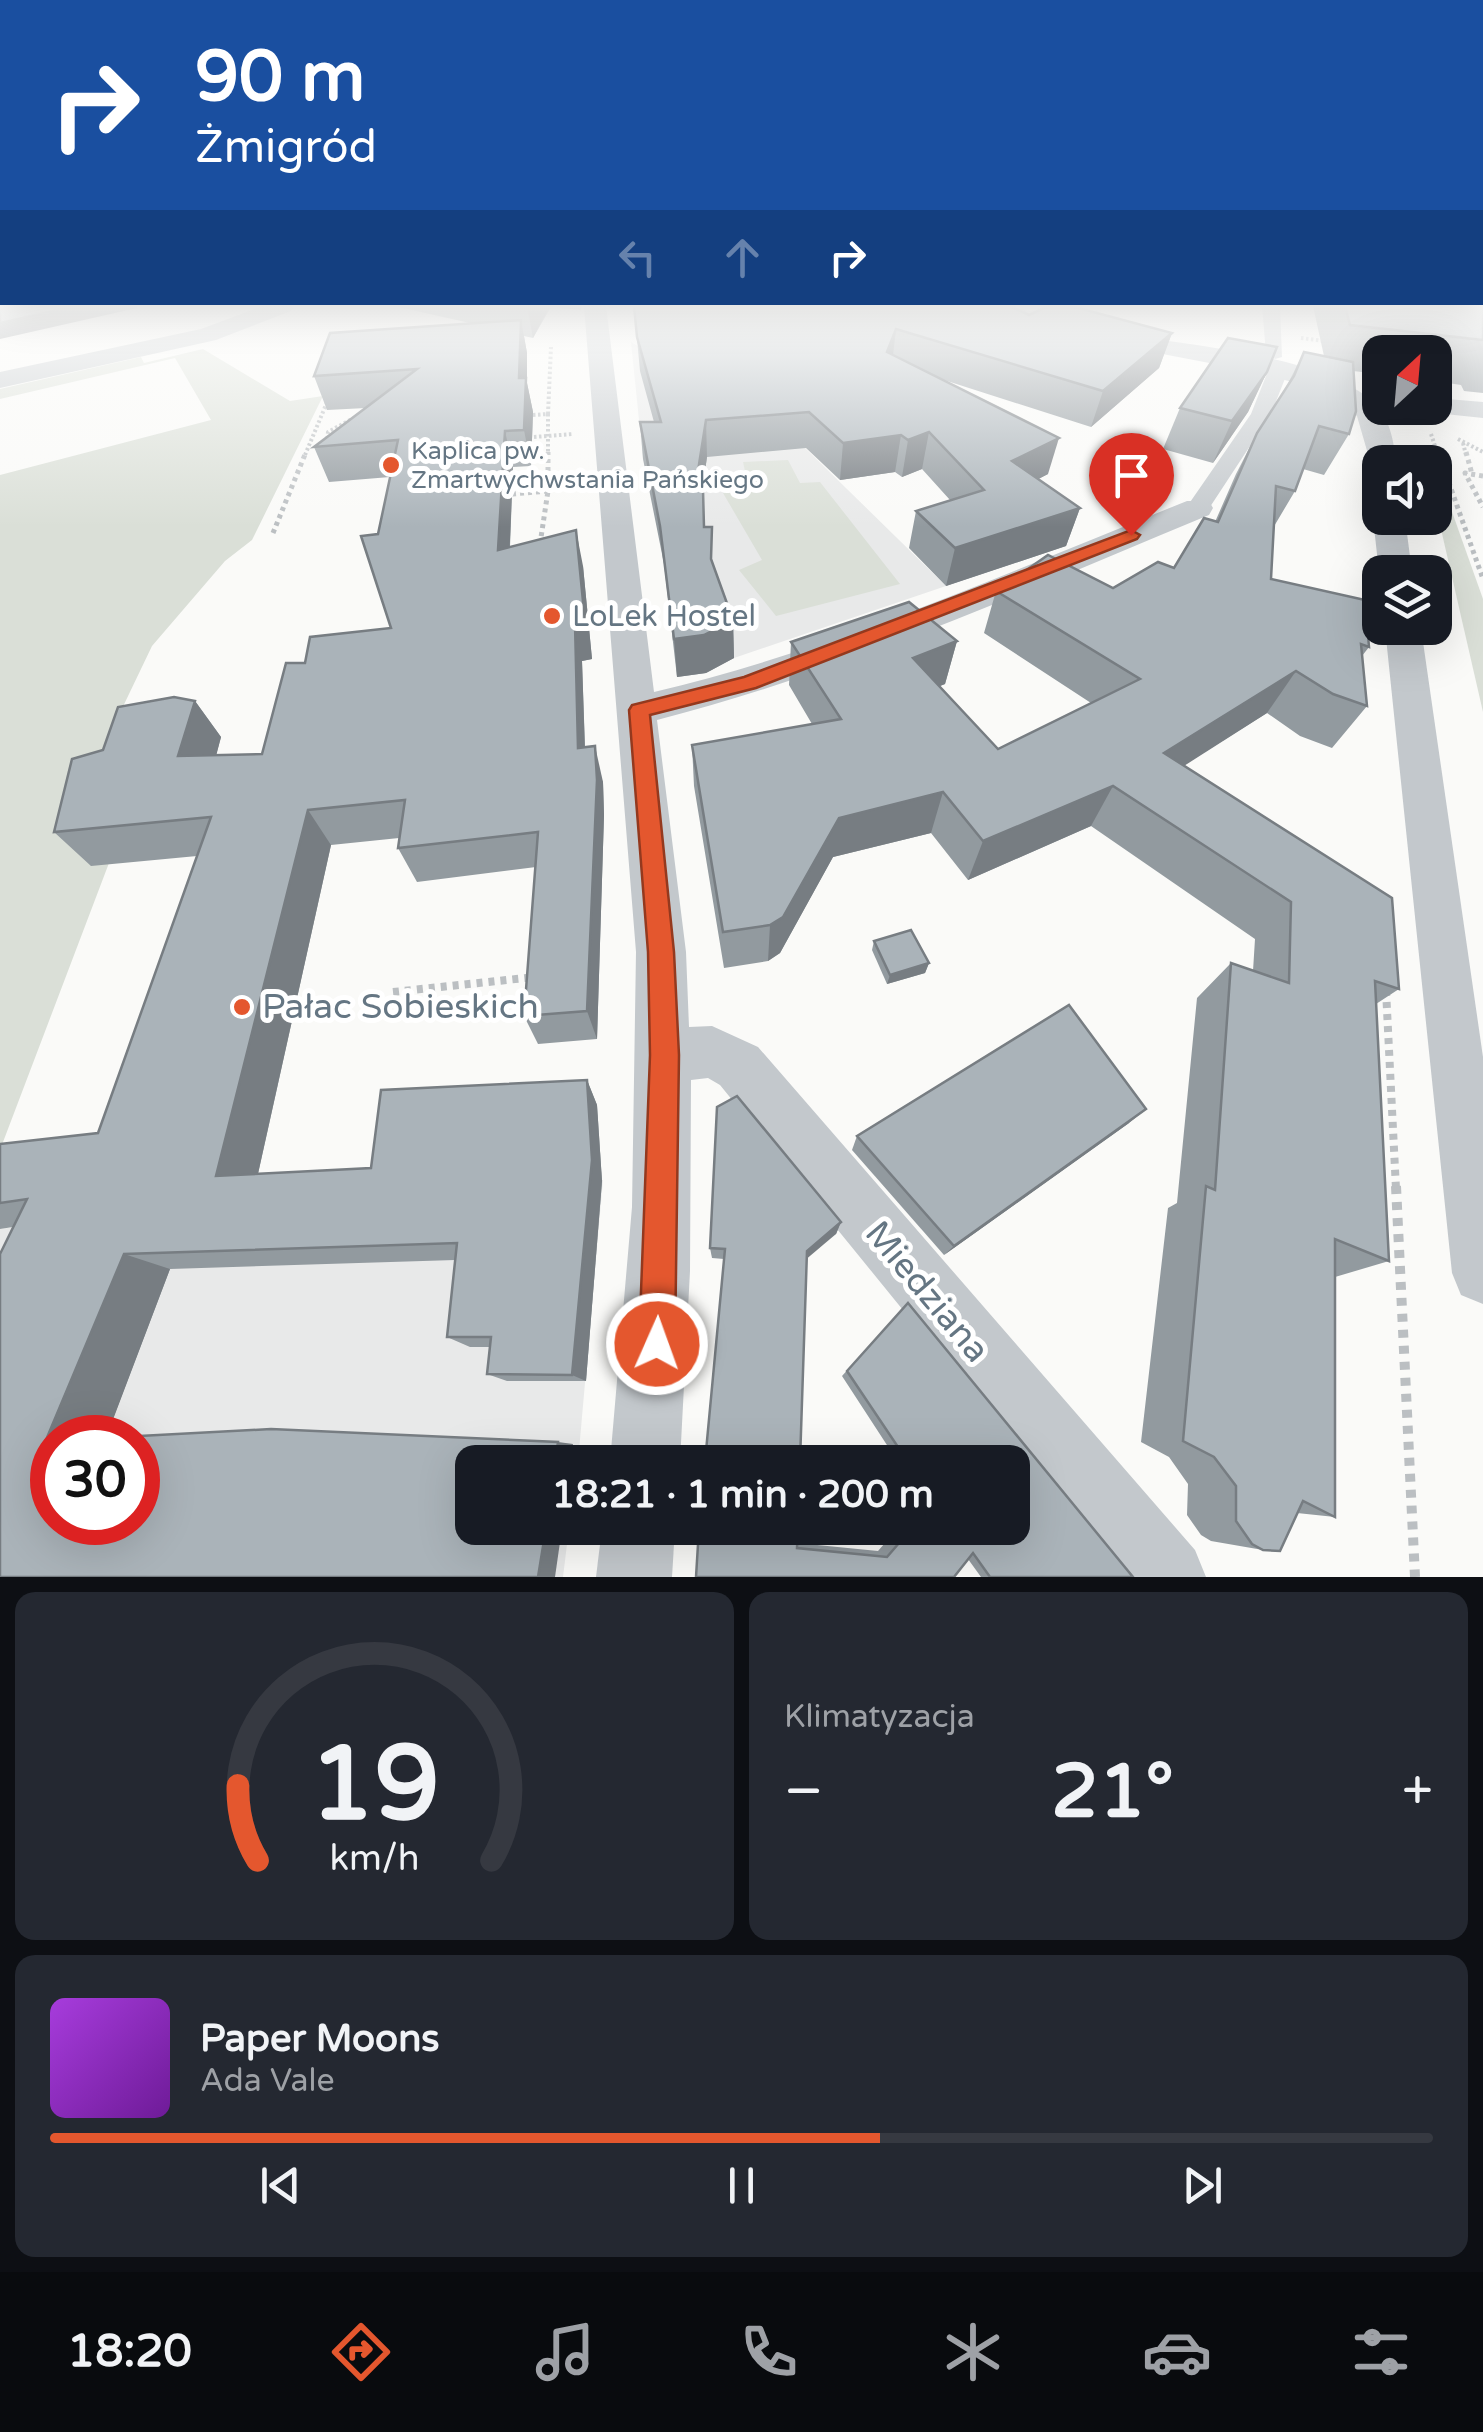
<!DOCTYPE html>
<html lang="pl">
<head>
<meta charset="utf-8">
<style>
	:root { --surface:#171b24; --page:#242831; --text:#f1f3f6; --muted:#9ea1a6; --line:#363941; --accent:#e4572e }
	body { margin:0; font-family:"Varela Round",sans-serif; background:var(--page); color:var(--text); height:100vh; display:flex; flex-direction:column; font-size:38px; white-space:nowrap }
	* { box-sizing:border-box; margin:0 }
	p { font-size:32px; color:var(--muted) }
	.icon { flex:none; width:55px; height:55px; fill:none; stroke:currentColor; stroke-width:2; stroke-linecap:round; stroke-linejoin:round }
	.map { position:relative; height:1577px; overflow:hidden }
	.sheet { display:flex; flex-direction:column; gap:15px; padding:15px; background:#0d0f14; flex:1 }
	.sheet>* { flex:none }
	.banner { position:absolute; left:0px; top:0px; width:1485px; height:305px; box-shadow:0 10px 40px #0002; background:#1a4fa0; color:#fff; overflow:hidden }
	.needle { width:65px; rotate:26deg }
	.tools { position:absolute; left:1362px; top:335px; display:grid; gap:20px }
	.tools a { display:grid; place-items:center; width:90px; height:90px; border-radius:20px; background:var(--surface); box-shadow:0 10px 40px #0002; font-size:50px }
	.speed { position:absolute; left:30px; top:1415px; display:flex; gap:20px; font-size:50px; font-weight:700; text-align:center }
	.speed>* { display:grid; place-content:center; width:130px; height:130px; border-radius:50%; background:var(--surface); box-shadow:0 10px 40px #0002; line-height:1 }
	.speed .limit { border:15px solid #d22; background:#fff; color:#111 }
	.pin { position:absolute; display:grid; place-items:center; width:85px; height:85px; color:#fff; margin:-102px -42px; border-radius:50% 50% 50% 0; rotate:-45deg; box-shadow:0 0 10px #0007 }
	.pin .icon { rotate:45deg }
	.me { position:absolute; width:110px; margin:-55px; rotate:2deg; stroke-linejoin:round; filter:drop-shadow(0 0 8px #0008) }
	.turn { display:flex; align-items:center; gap:35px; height:210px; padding:0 30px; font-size:45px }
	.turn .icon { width:130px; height:130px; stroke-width:2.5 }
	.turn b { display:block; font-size:70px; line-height:85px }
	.lanes { display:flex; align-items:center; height:95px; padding:0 30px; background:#0003; justify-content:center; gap:50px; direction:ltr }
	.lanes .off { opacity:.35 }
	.big { font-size:75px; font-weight:800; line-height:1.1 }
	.sheet .card { flex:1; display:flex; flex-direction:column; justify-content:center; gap:15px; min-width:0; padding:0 35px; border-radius:20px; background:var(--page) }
	.sheet .dial { align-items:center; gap:0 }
	.dial svg { height:260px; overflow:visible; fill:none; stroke:var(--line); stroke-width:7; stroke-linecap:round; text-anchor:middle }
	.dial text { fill:var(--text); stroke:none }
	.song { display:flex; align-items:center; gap:30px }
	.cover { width:120px; height:120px; border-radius:15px; background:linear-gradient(135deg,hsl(280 70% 55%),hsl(280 70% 35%)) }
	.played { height:10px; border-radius:5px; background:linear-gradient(90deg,var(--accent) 60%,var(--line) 60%) }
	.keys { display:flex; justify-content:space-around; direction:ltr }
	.heat { display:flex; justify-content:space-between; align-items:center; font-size:55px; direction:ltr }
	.sheet .tiles { flex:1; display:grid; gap:15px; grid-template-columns:1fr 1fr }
	.card:last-child { grid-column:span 2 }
	.trip { position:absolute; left:455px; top:1445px; width:575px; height:100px; border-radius:20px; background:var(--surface); box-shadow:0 10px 40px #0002; font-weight:800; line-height:100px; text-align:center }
	.tabs { display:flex; height:160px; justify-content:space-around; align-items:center; background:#090b0e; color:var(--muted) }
	.tabs .icon { width:70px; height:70px }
	.tabs .on { color:var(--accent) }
	.tabs b { font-size:45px; color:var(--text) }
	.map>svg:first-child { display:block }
	.built { fill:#e8e9e9; fill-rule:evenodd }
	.green { fill:#dadfd7 }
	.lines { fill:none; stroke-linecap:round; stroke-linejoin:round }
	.path-far3 { stroke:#bbbfc2; stroke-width:4; stroke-dasharray:2.5 2.5; stroke-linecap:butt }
	.path-far2 { stroke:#bbbfc2; stroke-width:5; stroke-dasharray:4 4; stroke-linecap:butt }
	.path-far1 { stroke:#bbbfc2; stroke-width:8; stroke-dasharray:6 6; stroke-linecap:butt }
	.path { stroke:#bbbfc2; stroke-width:10; stroke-dasharray:8 8; stroke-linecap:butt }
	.pedestrian { fill:#c3c8cc; fill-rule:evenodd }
	.minor { fill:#c3c8cc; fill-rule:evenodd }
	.wall { fill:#929a9f }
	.shaded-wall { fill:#777d82 }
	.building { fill:#aab3b9; stroke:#777d82; stroke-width:2.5 }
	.route { fill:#e4572e; stroke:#94391e; stroke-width:2.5 }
	.poi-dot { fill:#e4572e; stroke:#fff; stroke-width:4 }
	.labels { text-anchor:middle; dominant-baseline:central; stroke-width:10; stroke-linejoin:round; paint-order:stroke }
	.far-poi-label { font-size:25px; fill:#657683; stroke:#fff; text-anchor:start }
	.poi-label { font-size:30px; fill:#657683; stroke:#fff; text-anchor:start }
	.near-poi-label { font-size:35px; fill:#657683; stroke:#fff; text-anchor:start }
	.near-street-label { font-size:35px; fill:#657683; stroke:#fff }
</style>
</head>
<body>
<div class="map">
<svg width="1483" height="1577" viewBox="0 0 1483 1577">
	<rect width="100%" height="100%" fill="#fafaf8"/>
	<g class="built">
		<polygon points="631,342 798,441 946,586 734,658 712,597 643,459"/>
		<path d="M603 1180 578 1462H472V1528H569L563 1577H0V1229L253 1196ZM52 1438H138V1522H52Z"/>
	</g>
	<g class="green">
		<polygon points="203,349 290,401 323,396 252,540 225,561 152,646 106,742 120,834 0,1150 0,475 211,420 175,358 0,399 0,389 141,357 144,363"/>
		<polygon points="788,460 800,483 820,482 900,584 776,616 739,570 762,560 723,493 748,485 743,462"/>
		<polygon points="1435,464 1483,599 1483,712 1435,503"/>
	</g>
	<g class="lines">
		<g class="path-far3">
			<polyline points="1301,338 1325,341"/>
			<polyline points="548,414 551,347"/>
			<polyline points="533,415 548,414 548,455"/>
			<path d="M375 416 393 420 399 429C383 454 352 458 327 443L328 432 350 420Z"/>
			<polyline points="1431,434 1438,455"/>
			<polyline points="534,437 573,434"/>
			<polyline points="1458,439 1483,452"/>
			<polyline points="1463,443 1466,455"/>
			<polyline points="305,455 328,400"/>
		</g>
		<g class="path-far2">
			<polyline points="1438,452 1483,579"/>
			<polyline points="1466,452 1472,474"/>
			<polyline points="1483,476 1465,473 1483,507"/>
			<polyline points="512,494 548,491 548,452"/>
			<polyline points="273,533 306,452"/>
			<polyline points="540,544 548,491"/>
		</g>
		<g class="path-far1">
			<polyline points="1386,990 1396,1189"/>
			<polyline points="393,992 535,977"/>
		</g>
		<polyline class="path" points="1396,1186 1415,1577"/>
		<g class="pedestrian">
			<polygon points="1262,306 1280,306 1282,357 1275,359 1266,353"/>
			<polygon points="1278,365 1288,371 1271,414 1206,513 1190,513 1186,508 1251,414 1268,371"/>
		</g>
		<g class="minor">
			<polygon points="263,306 294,306 291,311 216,340 0,388 0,372 201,329"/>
			<path d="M584 306H606L654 692C837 649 1012 571 1187 501H1209L1213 508 1209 515C1028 590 847 671 657 720L686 952 689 1027 712 1026 758 1047 1195 1550 1206 1577H1120L720 1085 708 1078 691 1080 690 1271 680 1462H610L632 1207 636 952Z"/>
			<path d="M989 306C1030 306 1067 322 1107 331 1181 346 1313 352 1371 400 1389 415 1394 440 1396 462H1380V470L1372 468 1357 416 1331 397 1304 385 1246 370 1079 338 1006 316Z"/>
			<polygon points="1435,398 1483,402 1483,418 1426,412 1423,408 1435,408"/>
			<polygon points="1380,511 1380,518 1405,518 1412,572 1379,572 1373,518"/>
			<polygon points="1385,628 1421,628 1483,1057 1483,1304 1461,1295 1452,1273"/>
			<polygon points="602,1528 675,1528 672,1577 596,1577"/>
		</g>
	</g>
	<g class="wall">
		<polygon points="394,306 582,306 581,310 551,307 533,338 524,336 527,353 527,383 533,412 531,466 513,467 510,547 583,566 592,659 582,661 585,747 603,782 604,815 597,1039 538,1044 524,1016 536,867 417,882 398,848 399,838 331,845 258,1174 371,1168 587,1080 597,1105 602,1181 586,1381 507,1381 487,1374 490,1347 470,1347 447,1337 455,1260 170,1269 106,1437 573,1444 0,1577 13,1227 0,1229 0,1144 98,1133 197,856 91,866 54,832 103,750 195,701 221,737 216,755 262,754 305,663 391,628 378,534 390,477 329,482 314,447 366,408 327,410 314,376 470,323"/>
		<polygon points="608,306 1010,306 1029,315 1172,333 1159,368 1091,427 944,380 1048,474 1038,479 1080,508 1066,546 946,586 909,548 916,511 950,500 922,469 902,477 895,472 840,480 806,448 707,457 702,490 705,527 713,564 733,620 734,658 706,673 677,677 664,564 643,459 640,422 654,422 640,371 634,307 610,308"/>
		<polygon points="1313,306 1483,306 1483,393 1464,391 1461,385 1435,381 1435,352 1380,352 1380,374 1353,371 1349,434 1324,475 1303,469 1295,491 1273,528 1271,579 1369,647 1362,656 1367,706 1332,748 1300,736 1267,713 1184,765 1399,989 1376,1004 1389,1261 1335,1277 1335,1517 1297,1513 1263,1550 1211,1541 1201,1535 1187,1515 1188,1484 1169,1457 1141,1442 1168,1208 1177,1203 1197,998 1231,963 1253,971 1255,939 1091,826 968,880 931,833 833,857 780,953 768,961 724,968 694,786 692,745 812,724 789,685 791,642 957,641 945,684 940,686 998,749 1091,703 984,633 996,591 1113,588 1174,568 1215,522 1236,474 1257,433 1283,393 1304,352 1324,356"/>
		<polygon points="1267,372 1248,412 1213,463 1163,449 1180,408"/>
		<polygon points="874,941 929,963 925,973 887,984 872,950"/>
		<polygon points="1129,1123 944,1255 852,1150 857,1136"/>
		<polygon points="841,1222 836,1234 724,1259 712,1258 710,1248"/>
		<polygon points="908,1303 1133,1577 981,1577 968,1559 696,1577 797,1543 878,1551 898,1528 1012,1528 1012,1462 898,1462 842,1376"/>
	</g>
	<g class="shaded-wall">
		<polygon points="76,306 137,306 137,308 0,339 0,323"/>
		<polygon points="527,306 550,306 533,338"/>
		<polygon points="521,320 527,353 527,383 533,412 531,466 524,430 519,378"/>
		<polygon points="896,329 892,364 887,352"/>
		<polygon points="1172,333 1159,368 1091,427 1103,391"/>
		<polygon points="1267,372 1248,412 1213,463 1232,421"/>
		<polygon points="706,420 707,457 697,528 695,490"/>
		<polygon points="505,431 513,467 508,587 498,550"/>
		<polygon points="929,432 922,469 902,477 908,440"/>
		<polygon points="901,435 895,472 840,480 843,443"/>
		<polygon points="1059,438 1048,474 1002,498 1012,461"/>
		<polygon points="1080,508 1066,546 946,586 955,548"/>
		<polygon points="576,530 583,566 592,659 582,661 586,783 578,748 575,624"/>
		<polygon points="733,620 734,658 706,673 677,677 674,639"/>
		<polygon points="957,641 945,684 904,700 913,658"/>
		<polygon points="1296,671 1267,713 1140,794 1164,753"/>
		<polygon points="195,701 221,737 207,791 178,756"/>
		<polygon points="595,746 603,782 604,815 597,1039 587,1011"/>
		<polygon points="1113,786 1091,826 968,880 983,841"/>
		<polygon points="943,792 931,833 833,857 780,953 768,961 770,925 839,818"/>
		<polygon points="308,810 331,845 253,1196 216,1176"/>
		<polygon points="929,963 925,973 887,984 890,975"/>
		<polygon points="587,1080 597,1105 602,1181 586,1381 572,1375"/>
		<polygon points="1146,1109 1129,1123 944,1255 954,1246"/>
		<polygon points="841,1222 836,1234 804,1261 807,1251"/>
		<polygon points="124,1254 170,1269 106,1438 52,1438 52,1441 46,1440"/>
		<polygon points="558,1442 573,1444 570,1462 555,1462"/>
		<polygon points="546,1528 562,1528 555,1577 538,1577"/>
	</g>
	<g class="building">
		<polygon points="0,306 76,306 0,323"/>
		<polygon points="634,306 1010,306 1029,315 1048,306 1071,306 1172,333 1103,391 896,329 887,352 1059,438 1012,461 1080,508 955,548 916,511 984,490 929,432 908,440 901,435 843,443 809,412 706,420 695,490 703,490 704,527 712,527 711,559 733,620 704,635 674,639 660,526 640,422 661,422 637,337"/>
		<polygon points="1345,306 1483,306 1483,340 1350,325"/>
		<polygon points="521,320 519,378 526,378 524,430 505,431 498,550 576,530 585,622 575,624 578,748 595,746 597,780 587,1011 524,1016 538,832 398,848 405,800 308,810 216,1176 371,1168 381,1090 587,1080 592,1160 572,1375 487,1374 491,1337 447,1337 457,1243 124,1254 46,1440 52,1440 52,1522 138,1522 138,1438 102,1438 271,1429 558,1442 555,1462 472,1462 472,1528 546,1528 538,1577 0,1577 0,1254 27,1199 0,1203 0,1144 98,1133 211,817 54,832 72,759 103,750 118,707 174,697 195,701 178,756 262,754 286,663 305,663 310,637 391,628 361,536 378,534 398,440 314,447 417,369 314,376 330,333"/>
		<polygon points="1228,338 1277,347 1267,372 1232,421 1180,408"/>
		<polygon points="1304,352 1353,362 1356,411 1349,434 1319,426 1295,491 1276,486 1271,579 1365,600 1369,647 1361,644 1367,706 1333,694 1296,671 1164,753 1392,898 1399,989 1375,981 1389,1261 1335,1239 1335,1517 1303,1501 1280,1551 1263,1550 1252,1544 1236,1521 1236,1486 1214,1457 1183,1441 1206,1186 1215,1190 1231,963 1289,983 1291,902 1113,786 983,841 943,792 839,818 783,917 770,925 723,932 692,745 841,719 791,642 909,602 957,641 913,658 998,749 1140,679 996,591 1048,555 1113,588 1158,562 1174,568 1204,518 1218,522 1257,433 1294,376"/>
		<polygon points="911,930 929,963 890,975 874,941"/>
		<polygon points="1069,1005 1146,1109 954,1246 857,1136"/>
		<polygon points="737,1096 841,1222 807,1251 800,1462 705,1462 725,1249 710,1248 717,1107"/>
		<polygon points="908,1303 1133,1577 990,1577 973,1553 954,1577 696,1577 699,1528 798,1528 797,1548 887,1557 912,1528 1012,1528 1012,1462 908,1462 847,1371"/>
	</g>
	<linearGradient id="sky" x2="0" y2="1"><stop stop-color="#96bcdc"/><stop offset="0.58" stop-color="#fdfdfc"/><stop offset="1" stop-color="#fdfdfc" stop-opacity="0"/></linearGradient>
	<rect width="1483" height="527" fill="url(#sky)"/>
	<polygon class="route" points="1131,530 1140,535 1137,539 756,688 650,715 674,952 679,1055 675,1344 669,1356 657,1362 645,1356 639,1344 650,1055 648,952 629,710 632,705 744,677"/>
	<g class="poi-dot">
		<circle cx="391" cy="465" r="10"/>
		<circle cx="552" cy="616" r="10"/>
		<circle cx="242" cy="1007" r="10"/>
	</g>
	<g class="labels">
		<g class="far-poi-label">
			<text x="411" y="451">Kaplica pw.<tspan x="411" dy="29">Zmartwychwstania Pańskiego</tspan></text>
		</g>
		<g class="poi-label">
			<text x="572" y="616">LoLek Hostel</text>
		</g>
		<g class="near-poi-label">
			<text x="262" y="1007">Pałac Sobieskich</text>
		</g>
		<g class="near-street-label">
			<text transform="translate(927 1292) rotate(50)">Miedziana</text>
		</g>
	</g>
</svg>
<div class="tools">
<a><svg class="needle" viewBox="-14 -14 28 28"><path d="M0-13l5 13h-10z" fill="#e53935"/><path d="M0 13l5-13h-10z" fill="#9ea1a6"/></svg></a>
<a><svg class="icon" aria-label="sound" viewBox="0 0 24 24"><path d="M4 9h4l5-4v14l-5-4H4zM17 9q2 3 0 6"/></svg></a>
<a><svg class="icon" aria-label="layers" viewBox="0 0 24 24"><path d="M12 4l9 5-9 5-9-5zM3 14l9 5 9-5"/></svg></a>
</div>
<div class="speed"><div class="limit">30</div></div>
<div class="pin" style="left:1131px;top:535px;background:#d93025"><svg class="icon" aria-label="arrive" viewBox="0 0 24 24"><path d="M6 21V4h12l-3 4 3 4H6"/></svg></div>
<svg class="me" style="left:657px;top:1344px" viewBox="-20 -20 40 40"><circle r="17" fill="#e4572e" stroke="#fff" stroke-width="3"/><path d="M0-11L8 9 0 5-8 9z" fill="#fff"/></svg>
<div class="trip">18:21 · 1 min · 200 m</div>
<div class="banner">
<div class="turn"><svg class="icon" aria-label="right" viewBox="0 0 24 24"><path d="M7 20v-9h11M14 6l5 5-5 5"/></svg><div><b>90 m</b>Żmigród</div></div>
<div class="lanes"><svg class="icon off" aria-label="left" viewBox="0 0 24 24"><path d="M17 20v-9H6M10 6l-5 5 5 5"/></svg><svg class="icon off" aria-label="ahead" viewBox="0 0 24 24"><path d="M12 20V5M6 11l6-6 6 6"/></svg><svg class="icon" aria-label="right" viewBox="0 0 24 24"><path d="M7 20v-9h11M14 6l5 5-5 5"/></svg></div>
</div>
</div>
<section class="sheet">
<div class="tiles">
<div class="card dial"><svg viewBox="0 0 100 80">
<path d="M14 69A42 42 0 1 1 86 69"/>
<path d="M14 69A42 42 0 0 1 8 46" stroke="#e4572e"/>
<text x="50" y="56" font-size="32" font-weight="700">19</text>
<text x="50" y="72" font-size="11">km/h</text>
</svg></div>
<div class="card"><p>Klimatyzacja</p>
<div class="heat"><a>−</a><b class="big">21°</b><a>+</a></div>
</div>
<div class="card">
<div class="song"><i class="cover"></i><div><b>Paper Moons</b><p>Ada Vale</p></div></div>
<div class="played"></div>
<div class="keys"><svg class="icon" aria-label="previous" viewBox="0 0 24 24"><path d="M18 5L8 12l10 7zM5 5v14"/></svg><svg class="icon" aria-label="pause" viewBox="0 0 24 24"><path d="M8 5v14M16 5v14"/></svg><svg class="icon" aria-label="next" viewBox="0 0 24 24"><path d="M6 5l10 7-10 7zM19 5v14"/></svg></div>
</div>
</div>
</section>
<nav class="tabs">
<b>18:20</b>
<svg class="icon on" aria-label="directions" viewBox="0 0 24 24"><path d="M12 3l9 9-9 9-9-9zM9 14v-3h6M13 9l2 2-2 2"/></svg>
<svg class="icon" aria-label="music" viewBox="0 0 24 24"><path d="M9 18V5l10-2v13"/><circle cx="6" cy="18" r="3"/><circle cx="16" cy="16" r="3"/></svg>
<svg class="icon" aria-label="phone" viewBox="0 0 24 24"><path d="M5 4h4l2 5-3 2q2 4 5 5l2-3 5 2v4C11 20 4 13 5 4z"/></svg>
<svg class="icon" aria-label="climate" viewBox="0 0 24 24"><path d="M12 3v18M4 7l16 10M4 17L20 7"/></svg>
<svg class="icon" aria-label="car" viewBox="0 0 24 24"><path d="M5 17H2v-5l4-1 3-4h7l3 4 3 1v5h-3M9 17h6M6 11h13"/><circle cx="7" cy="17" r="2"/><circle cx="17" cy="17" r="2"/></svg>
<svg class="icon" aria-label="filters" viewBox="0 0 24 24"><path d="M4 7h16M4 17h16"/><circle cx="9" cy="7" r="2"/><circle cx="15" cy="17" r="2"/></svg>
</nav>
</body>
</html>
